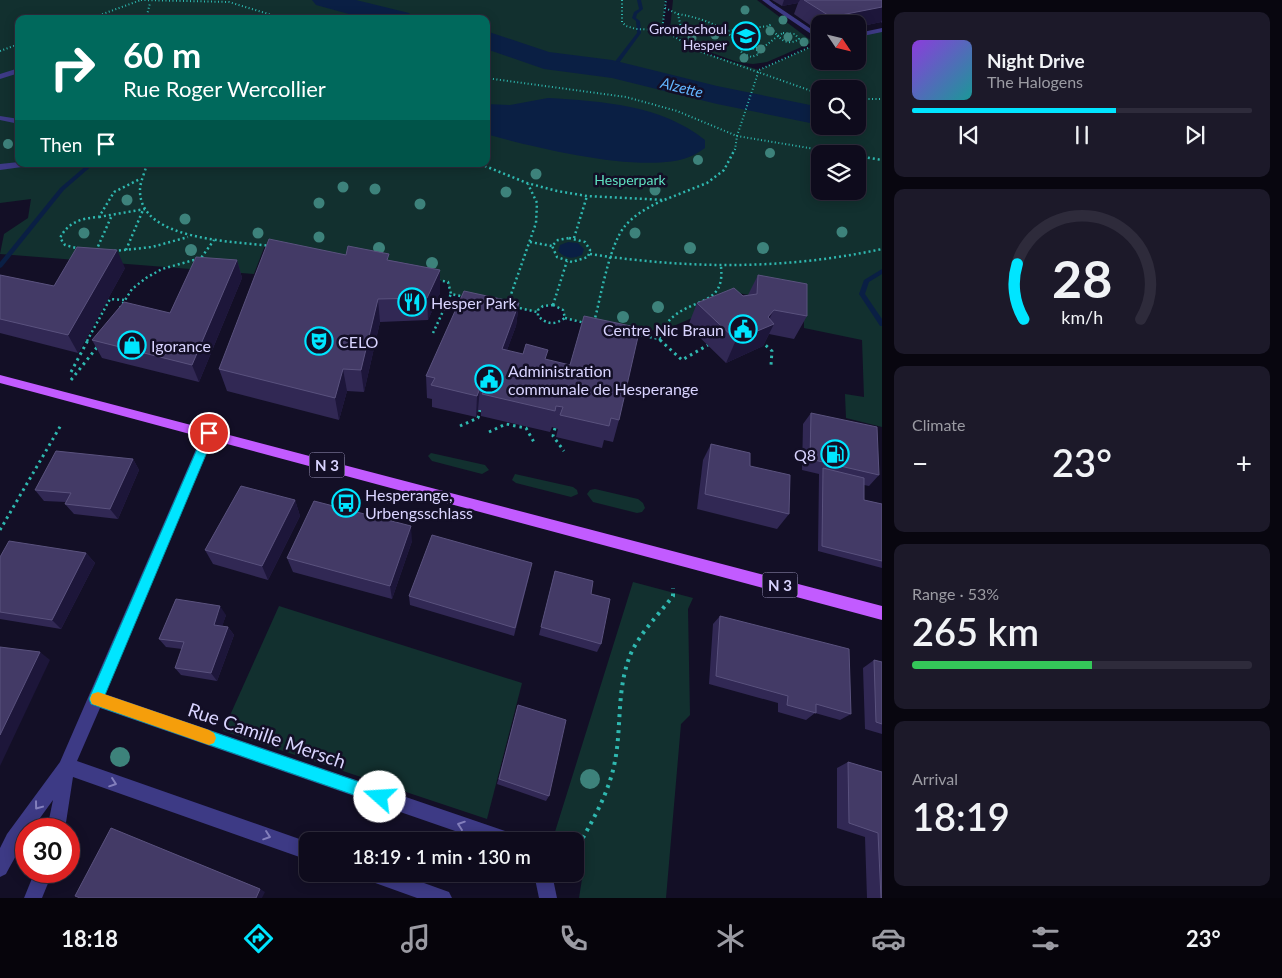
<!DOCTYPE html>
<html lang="en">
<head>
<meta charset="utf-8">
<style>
	:root { --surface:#0e0b1c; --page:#1c1929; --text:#f1f3f6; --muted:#9b9ba3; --line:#2e2b3b; --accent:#00e5ff }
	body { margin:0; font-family:Lato,sans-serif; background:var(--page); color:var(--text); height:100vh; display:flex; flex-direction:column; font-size:19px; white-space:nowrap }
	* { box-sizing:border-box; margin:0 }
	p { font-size:16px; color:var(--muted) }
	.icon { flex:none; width:28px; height:28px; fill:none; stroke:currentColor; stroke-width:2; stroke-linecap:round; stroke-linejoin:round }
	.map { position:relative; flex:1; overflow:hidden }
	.details { display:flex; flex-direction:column; gap:12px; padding:12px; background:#08060f; width:400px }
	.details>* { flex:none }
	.banner { position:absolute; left:15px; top:15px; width:475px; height:152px; border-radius:10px; box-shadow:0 2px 12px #0003,0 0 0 1px var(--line); background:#00695c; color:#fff; overflow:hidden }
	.needle { width:32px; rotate:125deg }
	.tools { position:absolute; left:811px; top:15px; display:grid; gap:10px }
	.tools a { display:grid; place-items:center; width:55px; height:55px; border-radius:10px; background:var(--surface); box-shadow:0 2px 12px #0003,0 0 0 1px var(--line); font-size:25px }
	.speed { position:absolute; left:15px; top:818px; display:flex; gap:10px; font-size:25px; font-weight:700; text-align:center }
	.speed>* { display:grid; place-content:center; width:65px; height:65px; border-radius:50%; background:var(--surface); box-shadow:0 2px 12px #0003,0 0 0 1px var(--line); line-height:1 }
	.speed .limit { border:8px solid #d22; background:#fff; color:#111 }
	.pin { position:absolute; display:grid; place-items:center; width:42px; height:42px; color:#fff; margin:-21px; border:2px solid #fff; border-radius:50%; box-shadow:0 1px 5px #0007 }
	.me { position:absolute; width:55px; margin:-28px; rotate:289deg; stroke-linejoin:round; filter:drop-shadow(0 0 4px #0008) }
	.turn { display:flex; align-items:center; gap:18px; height:105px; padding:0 25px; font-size:22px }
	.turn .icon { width:65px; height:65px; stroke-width:2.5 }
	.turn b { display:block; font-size:35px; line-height:42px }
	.then { display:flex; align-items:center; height:48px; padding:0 25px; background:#0003; gap:10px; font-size:19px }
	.big { font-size:38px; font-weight:600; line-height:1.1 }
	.details .widget { flex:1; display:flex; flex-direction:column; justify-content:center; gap:8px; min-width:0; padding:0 18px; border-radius:10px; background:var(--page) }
	.details .dial { align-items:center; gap:0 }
	.dial svg { height:130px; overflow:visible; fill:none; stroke:var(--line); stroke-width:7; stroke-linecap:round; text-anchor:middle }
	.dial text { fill:var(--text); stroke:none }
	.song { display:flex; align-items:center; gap:15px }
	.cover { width:60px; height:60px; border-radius:8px; background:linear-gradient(135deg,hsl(270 70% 55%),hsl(180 70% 35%)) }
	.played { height:5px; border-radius:2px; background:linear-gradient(90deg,var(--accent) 60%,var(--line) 60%) }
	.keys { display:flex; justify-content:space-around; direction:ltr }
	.heat { display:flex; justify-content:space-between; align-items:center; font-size:28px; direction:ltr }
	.charge { height:8px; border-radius:4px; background:linear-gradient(90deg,#34c759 53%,var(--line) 0) }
	.trip { position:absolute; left:299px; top:832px; width:285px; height:50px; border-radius:10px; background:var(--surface); box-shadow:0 2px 12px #0003,0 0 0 1px var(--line); font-weight:600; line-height:50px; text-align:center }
	.dock { display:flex; height:80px; justify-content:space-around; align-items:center; background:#06040b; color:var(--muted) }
	.dock .icon { width:35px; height:35px }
	.dock .on { color:var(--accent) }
	.dock b { font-size:22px; color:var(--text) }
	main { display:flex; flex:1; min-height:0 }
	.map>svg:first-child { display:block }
	.green { fill:#12302f; fill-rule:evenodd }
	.water { fill:#0a1f44 }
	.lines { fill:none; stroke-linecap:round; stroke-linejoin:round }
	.stream { fill:#0a1f44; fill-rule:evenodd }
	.river { fill:#0a1f44; fill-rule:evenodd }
	.path-far3 { stroke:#2fb8b0; stroke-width:2; stroke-dasharray:1 2.5; stroke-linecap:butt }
	.path-far2 { stroke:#2fb8b0; stroke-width:2.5; stroke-dasharray:2 3; stroke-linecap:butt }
	.path-far1 { stroke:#2fb8b0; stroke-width:3; stroke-dasharray:2.5 4; stroke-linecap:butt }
	.path { stroke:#2fb8b0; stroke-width:4; stroke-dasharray:3 5; stroke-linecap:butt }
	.lane { fill:#3d3a85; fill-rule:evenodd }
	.street { fill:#3d3a85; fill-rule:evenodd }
	.primary { fill:#c25bff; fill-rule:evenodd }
	.tree { fill:#3d827b }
	.wall { fill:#312854 }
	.shaded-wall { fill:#1d163a }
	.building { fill:#433a66; stroke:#5a527e }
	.oneway { stroke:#837fbc }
	.route { fill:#00e5ff; stroke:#0095a6 }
	.slow { fill:#f59e0b }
	.labels { text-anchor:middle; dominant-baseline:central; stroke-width:5; stroke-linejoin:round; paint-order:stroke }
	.far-poi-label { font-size:14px; fill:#d9d4ff; stroke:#130f26; text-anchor:end }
	.far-park-label { font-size:14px; fill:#5fe0c0; stroke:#130f26 }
	.far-water-label { font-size:15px; font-style:italic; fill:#62b6ff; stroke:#130f26 }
	.shield { fill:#130f26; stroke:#9e99be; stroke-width:1 }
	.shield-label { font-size:15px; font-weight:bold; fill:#d9d4ff }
	.poi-label { font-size:16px; fill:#d9d4ff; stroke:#130f26; text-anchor:start }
	.near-street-label { font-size:19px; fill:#d9d4ff; stroke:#130f26 }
</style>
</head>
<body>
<main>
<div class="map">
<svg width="882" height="898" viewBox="0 0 882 898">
	<rect width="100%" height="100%" fill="#130f26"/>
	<g class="green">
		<path d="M0 0H665L662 30 704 53 759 70 820 43V61H858V35L882 30V427L846 418 845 394 864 397 862 340 804 328V305L738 293V298L676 325 637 334 565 318 563 310 553 305 543 306 537 312 451 294 447 282 265 245 254 274 0 254 4 234 28 218 31 199 0 203ZM19 19H486V164H19ZM820 89H858V126H820ZM820 154H858V191H820Z"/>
		<polygon points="673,0 757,0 813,42 767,62 753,64 737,62 707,51 676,36 670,29"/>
		<polygon points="431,453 485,465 489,470 482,474 432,461 428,456"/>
		<polygon points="515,474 573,487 577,490 578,494 571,497 516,483 512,480"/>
		<polygon points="595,489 638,499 643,503 645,508 642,512 637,513 593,502 587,494 590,490"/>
		<polygon points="633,582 693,598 688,609 690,715 681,724 666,898 579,898 582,879 575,862 575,841 560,841 554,835"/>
		<polygon points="279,606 522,683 487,819 223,731"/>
	</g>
	<g class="water">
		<path d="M548 98C601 101 662 105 705 140V148C700 151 695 155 689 157 645 175 532 147 486 134V104L510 105Z"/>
		<path d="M568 242 578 243 584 249 582 255C572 259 566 259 558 251L560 245Z"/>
	</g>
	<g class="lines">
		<g class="stream">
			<polygon points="637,0 641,0 643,9 637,14 636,18 640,21 641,33 614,70 610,70 610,68 637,33 636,21 632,18 634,12 639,9"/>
			<polygon points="373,10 376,11 363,19 357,19"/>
			<polygon points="88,164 94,164 64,190 2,267 0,268 0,262 60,188"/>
			<polygon points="882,269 882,274 869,282 865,294 882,319 882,326 880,326 859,294 864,280"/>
		</g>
		<g class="river">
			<polygon points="312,0 356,0 409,13 413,19 367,19 316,5"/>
			<polygon points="486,31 549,52 612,60 717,86 820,107 820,125 717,104 612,78 544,69 486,49"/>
		</g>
		<g class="path-far3">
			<polyline points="141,0 229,2 285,19"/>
			<polyline points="622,0 622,22 626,26 636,29 662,30 704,53 820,94"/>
			<polyline points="665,8 678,14 681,28 702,34 769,26 772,23"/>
			<path d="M678 14C706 19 724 26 743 48"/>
			<polyline points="89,19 141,0"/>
			<polyline points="146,19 150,3"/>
			<polyline points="662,30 666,0"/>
			<path d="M783 33 795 34 799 39C792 44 784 43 778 36Z"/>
			<polygon points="746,47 757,50 759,54 752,57 743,54 740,50"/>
			<polyline points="756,48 765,46 778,36 769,26"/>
			<polyline points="0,51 19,44"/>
			<polyline points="486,78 626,97 677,111 737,136 821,150"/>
			<polyline points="858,99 882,99"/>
			<polyline points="735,150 737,136 759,70 808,48"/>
		</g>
		<g class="path-far2">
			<polyline points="814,149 844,154"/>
			<polyline points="858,156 882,160"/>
			<path d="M147 164C145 172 140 182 140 190 139 241 235 241 270 246"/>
			<polyline points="480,164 527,183 557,191 587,196 664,200 707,183 724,170 735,149"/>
			<polyline points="99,217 145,209"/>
			<polygon points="569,238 585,242 590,250 588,257 572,262 557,257 552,246 558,240"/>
			<polyline points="574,238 587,196"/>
			<polyline points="530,242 552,246"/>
			<path d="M80 249 65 245 60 238C68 222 82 218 99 217L114 192 140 179"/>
			<polyline points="126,250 143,210"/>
			<polyline points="96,251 112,215"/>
			<polyline points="114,251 152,247 188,237"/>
			<path d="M590 254C689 269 784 270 882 249"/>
			<polyline points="438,280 448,282 451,294 465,297"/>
			<polyline points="508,303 536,223 537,203 528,184"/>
			<path d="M553 305 563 310 565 318C554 325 548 325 538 316V310L543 306Z"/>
			<polyline points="553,305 567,261"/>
			<polyline points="515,307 537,312"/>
			<polyline points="120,308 132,289 146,278 162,269 201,258 214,240"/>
			<polyline points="565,318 585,323"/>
			<path d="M594 322C601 297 609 245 625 226 635 214 649 207 663 200"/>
			<polyline points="433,333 451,294"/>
			<path d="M635 334 659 339C663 330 666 322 674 316 696 298 725 304 721 267"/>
			<polyline points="659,339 662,341"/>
			<polyline points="87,341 110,299 124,300"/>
		</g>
		<g class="path-far1">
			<polyline points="660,340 682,360 708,345"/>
			<polyline points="761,341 772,351 771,365"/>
			<polyline points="71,372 88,340"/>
			<polyline points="71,380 98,346"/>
			<polyline points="460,426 478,418 480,410"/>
			<polyline points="555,428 553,436 564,451"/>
			<polyline points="489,432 506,424 526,428 535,444"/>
			<polyline points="0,530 61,425"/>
		</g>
		<path class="path" d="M575 852C591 823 609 794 615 761 622 725 616 686 632 651 642 631 659 614 673 596V588"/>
		<g class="lane">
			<polygon points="770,4 774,4 820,35 820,40 770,6"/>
			<polygon points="882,28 882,32 858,37 858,33"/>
			<polygon points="19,68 19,73 0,79 0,74"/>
			<polygon points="0,116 19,119 19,124 0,120"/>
			<polygon points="19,162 19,164 26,164 22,167 0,170 0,164"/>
		</g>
		<g class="street">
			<polygon points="762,0 769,0 775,5 770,6"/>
			<path d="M209 428 213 430 215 433 105 694 508 832 514 835 517 841H484L100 708 77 761 308 842V860L73 777 65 829H47L53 800 32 829H26C26 839 12 863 6 874L0 877V848L7 834 60 762 203 433 205 430Z"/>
			<polygon points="35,871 53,871 42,898 24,898"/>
			<polygon points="364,874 399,874 449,892 452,898 417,898 367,880"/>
			<polygon points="534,874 552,874 557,898 539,898"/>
		</g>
		<polygon class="primary" points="0,375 882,606 882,620 0,383"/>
	</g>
	<g class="tree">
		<circle cx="745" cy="10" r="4.5"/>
		<circle cx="783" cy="20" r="4.5"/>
		<circle cx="770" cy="31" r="4.5"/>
		<circle cx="715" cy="35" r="4.5"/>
		<circle cx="788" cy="37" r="4.5"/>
		<circle cx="692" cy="38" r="4.5"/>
		<circle cx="804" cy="42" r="4.5"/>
		<circle cx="761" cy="49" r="4.5"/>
		<circle cx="744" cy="58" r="4.5"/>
		<circle cx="8" cy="144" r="5"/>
		<circle cx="770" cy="153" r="5"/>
		<circle cx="698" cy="160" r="5"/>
		<circle cx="536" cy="174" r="5.5"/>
		<circle cx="343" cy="187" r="5.5"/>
		<circle cx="375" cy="189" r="5.5"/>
		<circle cx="655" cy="190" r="5.5"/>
		<circle cx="506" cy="192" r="5.5"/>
		<circle cx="127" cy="200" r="5.5"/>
		<circle cx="319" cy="203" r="5.5"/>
		<circle cx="420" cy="204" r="5.5"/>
		<circle cx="185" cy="219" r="5.5"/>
		<circle cx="842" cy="232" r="5.5"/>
		<circle cx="84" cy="233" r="5.5"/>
		<circle cx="258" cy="233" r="5.5"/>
		<circle cx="635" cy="233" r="5.5"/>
		<circle cx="319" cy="237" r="5.5"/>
		<circle cx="379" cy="248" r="6"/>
		<circle cx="690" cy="248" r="6"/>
		<circle cx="763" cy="248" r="6"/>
		<circle cx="191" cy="250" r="6"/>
		<circle cx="432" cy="263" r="6"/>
		<circle cx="658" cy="307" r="6"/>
		<circle cx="623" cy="317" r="6"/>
		<circle cx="120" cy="757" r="10"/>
		<circle cx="590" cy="779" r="10"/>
	</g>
	<g class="wall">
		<polygon points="772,0 882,0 882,23 881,22 858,27 858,24 820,24 820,32 794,14 798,3 782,6"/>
		<polygon points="346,255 389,260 440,270 440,293 428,320 380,322 364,392 347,391 339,420 227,391 219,369"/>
		<polygon points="237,260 242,278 199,382 102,358 92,340 170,313"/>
		<polygon points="125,268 78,353 0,333 0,275 54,286"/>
		<polygon points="758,275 807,316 794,339 769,334 763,346 726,363 688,326 697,303 748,295"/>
		<polygon points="519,303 516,326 507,350 619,420 613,442 604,440 602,448 556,437 558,429 552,427 550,432 481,416 481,410 478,410 476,417 432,407 432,399 427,398 426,376"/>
		<polygon points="811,413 879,475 869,486 864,485 864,500 882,504 882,568 818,551 819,474 802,470 803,424"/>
		<polygon points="711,444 789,514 777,529 697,509 703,460"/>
		<polygon points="133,459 139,470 118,519 74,514 65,504 66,502 44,501 35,490"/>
		<polygon points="295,500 300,516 268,580 213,564 205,550"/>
		<polygon points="412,541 392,599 293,572 287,558"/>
		<polygon points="86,553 95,563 61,629 0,619 0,557"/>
		<polygon points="555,571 601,644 597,652 539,635"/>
		<polygon points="530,573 514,636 410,605 409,596"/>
		<polygon points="226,615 222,626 228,627 234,635 217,681 181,675 175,668 182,649 166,647 159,639"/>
		<polygon points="720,616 851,714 840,720 815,713 806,720 778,712 778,703 709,684 713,624"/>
		<polygon points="874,660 882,662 882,734 865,729 863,668"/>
		<polygon points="518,705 549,796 546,801 497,784"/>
		<polygon points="848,762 882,772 882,898 867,898 865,837 837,828 837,768"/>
	</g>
	<g class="shaded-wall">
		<polygon points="784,0 800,0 798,3 782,6"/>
		<polygon points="882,7 882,20 881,22 858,27 858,24 828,24 831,17"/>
		<polygon points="117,250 125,268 78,353 68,335"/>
		<polygon points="237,260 242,278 199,382 192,365"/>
		<polygon points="440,270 440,293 428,320 427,298"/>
		<polygon points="378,299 380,322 364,392 361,370"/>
		<polygon points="519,303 516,326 499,371 502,349"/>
		<polygon points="774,310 765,327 774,324 763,346 726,363 736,340 768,317"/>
		<polygon points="343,369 347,391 339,420 335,398"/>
		<polygon points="480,388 478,410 476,417 477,396"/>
		<polygon points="133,459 139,470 118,519 110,509"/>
		<polygon points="295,500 300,516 268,580 262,566"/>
		<polygon points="411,526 412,541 392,599 390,586"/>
		<polygon points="86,553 95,563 61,629 52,620"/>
		<polygon points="220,606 226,615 220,633 214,625"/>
		<polygon points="228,627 234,635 217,681 211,673"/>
		<polygon points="40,652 50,660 0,766 0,735"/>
		<polygon points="260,889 265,892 262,898 256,898"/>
	</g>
	<g class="building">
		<polygon points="804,0 882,0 882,7 831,17"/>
		<polygon points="269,239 346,255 348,246 389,254 387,260 440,270 427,298 378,299 361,370 343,369 335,398 219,369"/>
		<polygon points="77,247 117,250 68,335 0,319 0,275 54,286"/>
		<polygon points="196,257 237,260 192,365 92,340 124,302 170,313"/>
		<polygon points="758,275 807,284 807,316 774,310 768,317 774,324 736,340 697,303 734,288 743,296 757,294"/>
		<polygon points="464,291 519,303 502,349 523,354 526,344 548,350 545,359 570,365 584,316 640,328 619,420 611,418 609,426 560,415 563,407 556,406 555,411 482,394 485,389 480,388 477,396 431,385 435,378 426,376"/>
		<polygon points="811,413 877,427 879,475 810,459"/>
		<polygon points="711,444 750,453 750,466 790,475 789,514 705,494"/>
		<polygon points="56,451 133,459 110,509 65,504 71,493 35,490"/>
		<polygon points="823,468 864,478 864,500 882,504 882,561 822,546"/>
		<polygon points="241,486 295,500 262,566 205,550"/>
		<polygon points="314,501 411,526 390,586 287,558"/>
		<polygon points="432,535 532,563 515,628 409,596"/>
		<polygon points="9,541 86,553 52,620 0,612 0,557"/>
		<polygon points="555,571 593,581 591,594 610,599 601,644 541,627"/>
		<polygon points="176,599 220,606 214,625 228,627 211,673 175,668 184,642 159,639"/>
		<polygon points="720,616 849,649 851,714 816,704 816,713 787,705 788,696 716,676"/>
		<polygon points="0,647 40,652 0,735"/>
		<polygon points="874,660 882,662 882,724 876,722"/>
		<polygon points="518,705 566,720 549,796 499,779"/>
		<polygon points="848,762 882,772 882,898 881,898 878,833 849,823"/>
		<polygon points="111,828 260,889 256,898 80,898 75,896"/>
	</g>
	<defs><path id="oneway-chevron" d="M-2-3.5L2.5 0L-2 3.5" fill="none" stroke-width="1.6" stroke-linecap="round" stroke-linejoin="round" transform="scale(1.25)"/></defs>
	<g class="oneway">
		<use href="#oneway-chevron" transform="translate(113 783) rotate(19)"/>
		<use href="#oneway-chevron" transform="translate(38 806) rotate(127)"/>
		<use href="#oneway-chevron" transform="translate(461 825) rotate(-161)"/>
		<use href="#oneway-chevron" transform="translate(267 836) rotate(19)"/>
	</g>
	<polygon class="route" points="209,429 215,433 105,695 380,789 385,791 387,797 385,802 380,804 91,704 89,699 91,694 204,433"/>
	<polygon class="slow" points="98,692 209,730 214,733 216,738 214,743 209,745 98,706 92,704 90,699 92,694"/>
	<defs>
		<g id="school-ring" transform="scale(1.4375)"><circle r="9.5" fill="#130f26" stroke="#00e5ff" stroke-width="1.5"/><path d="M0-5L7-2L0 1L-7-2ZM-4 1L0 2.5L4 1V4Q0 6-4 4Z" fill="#00e5ff"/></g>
		<g id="restaurant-ring" transform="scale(1.4375)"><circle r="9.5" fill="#130f26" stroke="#00e5ff" stroke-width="1.5"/><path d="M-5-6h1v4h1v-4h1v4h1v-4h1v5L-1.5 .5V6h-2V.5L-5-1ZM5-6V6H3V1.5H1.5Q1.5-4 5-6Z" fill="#00e5ff"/></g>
		<g id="civic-ring" transform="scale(1.4375)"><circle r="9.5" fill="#130f26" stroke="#00e5ff" stroke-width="1.5"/><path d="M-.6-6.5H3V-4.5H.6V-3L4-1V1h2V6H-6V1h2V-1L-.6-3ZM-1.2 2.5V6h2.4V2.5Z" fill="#00e5ff"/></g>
		<g id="theatre-ring" transform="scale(1.4375)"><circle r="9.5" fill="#130f26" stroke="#00e5ff" stroke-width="1.5"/><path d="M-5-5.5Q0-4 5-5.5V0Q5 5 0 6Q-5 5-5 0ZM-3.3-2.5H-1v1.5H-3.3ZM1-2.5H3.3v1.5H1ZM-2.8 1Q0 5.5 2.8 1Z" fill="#00e5ff"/></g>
		<g id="shop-ring" transform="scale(1.4375)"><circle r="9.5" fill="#130f26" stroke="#00e5ff" stroke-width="1.5"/><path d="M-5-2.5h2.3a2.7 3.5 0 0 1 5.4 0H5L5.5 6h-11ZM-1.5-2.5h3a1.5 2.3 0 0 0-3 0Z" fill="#00e5ff"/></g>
		<g id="fuel-ring" transform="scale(1.4375)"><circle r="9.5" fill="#130f26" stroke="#00e5ff" stroke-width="1.5"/><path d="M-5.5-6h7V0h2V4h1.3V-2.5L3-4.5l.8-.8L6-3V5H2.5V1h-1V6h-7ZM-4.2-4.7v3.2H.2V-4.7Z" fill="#00e5ff"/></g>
		<g id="bus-ring" transform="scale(1.4375)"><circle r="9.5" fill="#130f26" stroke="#00e5ff" stroke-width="1.5"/><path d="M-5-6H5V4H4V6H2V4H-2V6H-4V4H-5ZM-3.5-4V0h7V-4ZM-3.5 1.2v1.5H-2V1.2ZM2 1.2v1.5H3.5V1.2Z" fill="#00e5ff"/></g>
	</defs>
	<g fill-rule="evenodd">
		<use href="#school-ring" x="746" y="36"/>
		<use href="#restaurant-ring" x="412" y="302"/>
		<use href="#civic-ring" x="743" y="329"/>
		<use href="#theatre-ring" x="319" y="341"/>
		<use href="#shop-ring" x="132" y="345"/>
		<use href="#civic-ring" x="489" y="379"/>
		<use href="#fuel-ring" x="835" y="454"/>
		<use href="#bus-ring" x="346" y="503"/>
	</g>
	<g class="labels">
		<g class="far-poi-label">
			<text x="727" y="28">Grondschoul<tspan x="727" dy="16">Hesper</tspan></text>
		</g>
		<g class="far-park-label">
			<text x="630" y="179">Hesperpark</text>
		</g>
		<g class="far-water-label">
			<text transform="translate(682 87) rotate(14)">Alzette</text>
		</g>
		<g class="shield">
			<rect x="309.5" y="452.5" width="35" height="25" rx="4"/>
			<rect x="762.5" y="572.5" width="35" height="25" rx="4"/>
		</g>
		<g class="shield-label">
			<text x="327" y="465">N 3</text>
			<text x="780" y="585">N 3</text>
		</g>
		<g class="poi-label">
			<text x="431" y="302">Hesper Park</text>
			<text x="724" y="329" text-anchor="end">Centre Nic Braun</text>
			<text x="338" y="341">CELO</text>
			<text x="151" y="345">Igorance</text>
			<text x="508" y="370">Administration<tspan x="508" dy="18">communale de Hesperange</tspan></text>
			<text x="816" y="454" text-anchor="end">Q8</text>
			<text x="365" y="494">Hesperange,<tspan x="365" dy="18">Urbengsschlass</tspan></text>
		</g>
		<g class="near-street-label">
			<text transform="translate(267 735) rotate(19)">Rue Camille Mersch</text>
		</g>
	</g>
</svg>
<div class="tools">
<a><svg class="needle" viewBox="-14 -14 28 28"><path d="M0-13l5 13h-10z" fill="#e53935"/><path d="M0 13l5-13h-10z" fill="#9b9ba3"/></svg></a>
<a><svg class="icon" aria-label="search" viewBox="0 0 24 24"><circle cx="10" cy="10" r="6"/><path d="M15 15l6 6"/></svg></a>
<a><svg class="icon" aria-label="layers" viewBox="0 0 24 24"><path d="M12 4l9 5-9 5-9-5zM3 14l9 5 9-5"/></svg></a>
</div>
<div class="speed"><div class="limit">30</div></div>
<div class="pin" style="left:209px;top:433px;background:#d93025"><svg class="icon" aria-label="arrive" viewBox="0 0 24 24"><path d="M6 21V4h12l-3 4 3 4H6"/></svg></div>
<svg class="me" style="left:380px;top:797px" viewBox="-20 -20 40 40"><circle r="19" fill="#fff"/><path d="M0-13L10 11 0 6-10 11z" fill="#00e5ff"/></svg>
<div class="trip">18:19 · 1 min · 130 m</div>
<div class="banner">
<div class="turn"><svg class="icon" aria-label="right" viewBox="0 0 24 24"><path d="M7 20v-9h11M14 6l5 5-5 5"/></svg><div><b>60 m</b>Rue Roger Wercollier</div></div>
<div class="then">Then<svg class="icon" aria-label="arrive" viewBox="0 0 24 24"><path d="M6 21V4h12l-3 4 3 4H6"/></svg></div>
</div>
</div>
<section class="details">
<div class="widget">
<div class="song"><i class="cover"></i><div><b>Night Drive</b><p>The Halogens</p></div></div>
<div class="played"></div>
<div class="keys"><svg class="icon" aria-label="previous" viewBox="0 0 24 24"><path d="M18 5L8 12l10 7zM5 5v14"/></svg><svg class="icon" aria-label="pause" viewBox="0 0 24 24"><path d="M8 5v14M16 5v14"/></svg><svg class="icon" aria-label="next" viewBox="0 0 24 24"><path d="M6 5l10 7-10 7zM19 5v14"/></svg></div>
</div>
<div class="widget dial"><svg viewBox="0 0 100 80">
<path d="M14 69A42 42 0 1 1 86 69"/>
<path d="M14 69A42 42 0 0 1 10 35" stroke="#00e5ff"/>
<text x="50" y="56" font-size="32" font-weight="700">28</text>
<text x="50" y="72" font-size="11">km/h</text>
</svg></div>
<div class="widget"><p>Climate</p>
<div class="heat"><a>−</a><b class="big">23°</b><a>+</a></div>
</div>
<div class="widget"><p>Range · 53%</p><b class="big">265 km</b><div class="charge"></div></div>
<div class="widget"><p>Arrival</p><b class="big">18:19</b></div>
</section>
</main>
<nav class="dock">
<b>18:18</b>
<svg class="icon on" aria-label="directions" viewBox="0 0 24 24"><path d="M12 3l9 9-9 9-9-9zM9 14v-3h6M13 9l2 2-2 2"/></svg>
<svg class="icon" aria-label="music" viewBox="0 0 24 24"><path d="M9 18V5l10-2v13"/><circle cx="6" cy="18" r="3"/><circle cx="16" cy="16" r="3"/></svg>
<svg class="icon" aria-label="phone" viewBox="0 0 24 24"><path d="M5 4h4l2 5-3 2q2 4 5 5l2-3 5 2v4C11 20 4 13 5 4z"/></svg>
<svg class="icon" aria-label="climate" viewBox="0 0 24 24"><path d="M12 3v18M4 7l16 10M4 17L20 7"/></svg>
<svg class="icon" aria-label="car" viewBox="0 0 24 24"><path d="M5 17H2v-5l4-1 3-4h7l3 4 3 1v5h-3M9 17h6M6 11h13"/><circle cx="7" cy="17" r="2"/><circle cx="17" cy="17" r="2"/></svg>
<svg class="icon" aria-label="filters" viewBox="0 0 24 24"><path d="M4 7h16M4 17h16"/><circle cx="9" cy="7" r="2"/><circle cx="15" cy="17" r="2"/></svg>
<b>23°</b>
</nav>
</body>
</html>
